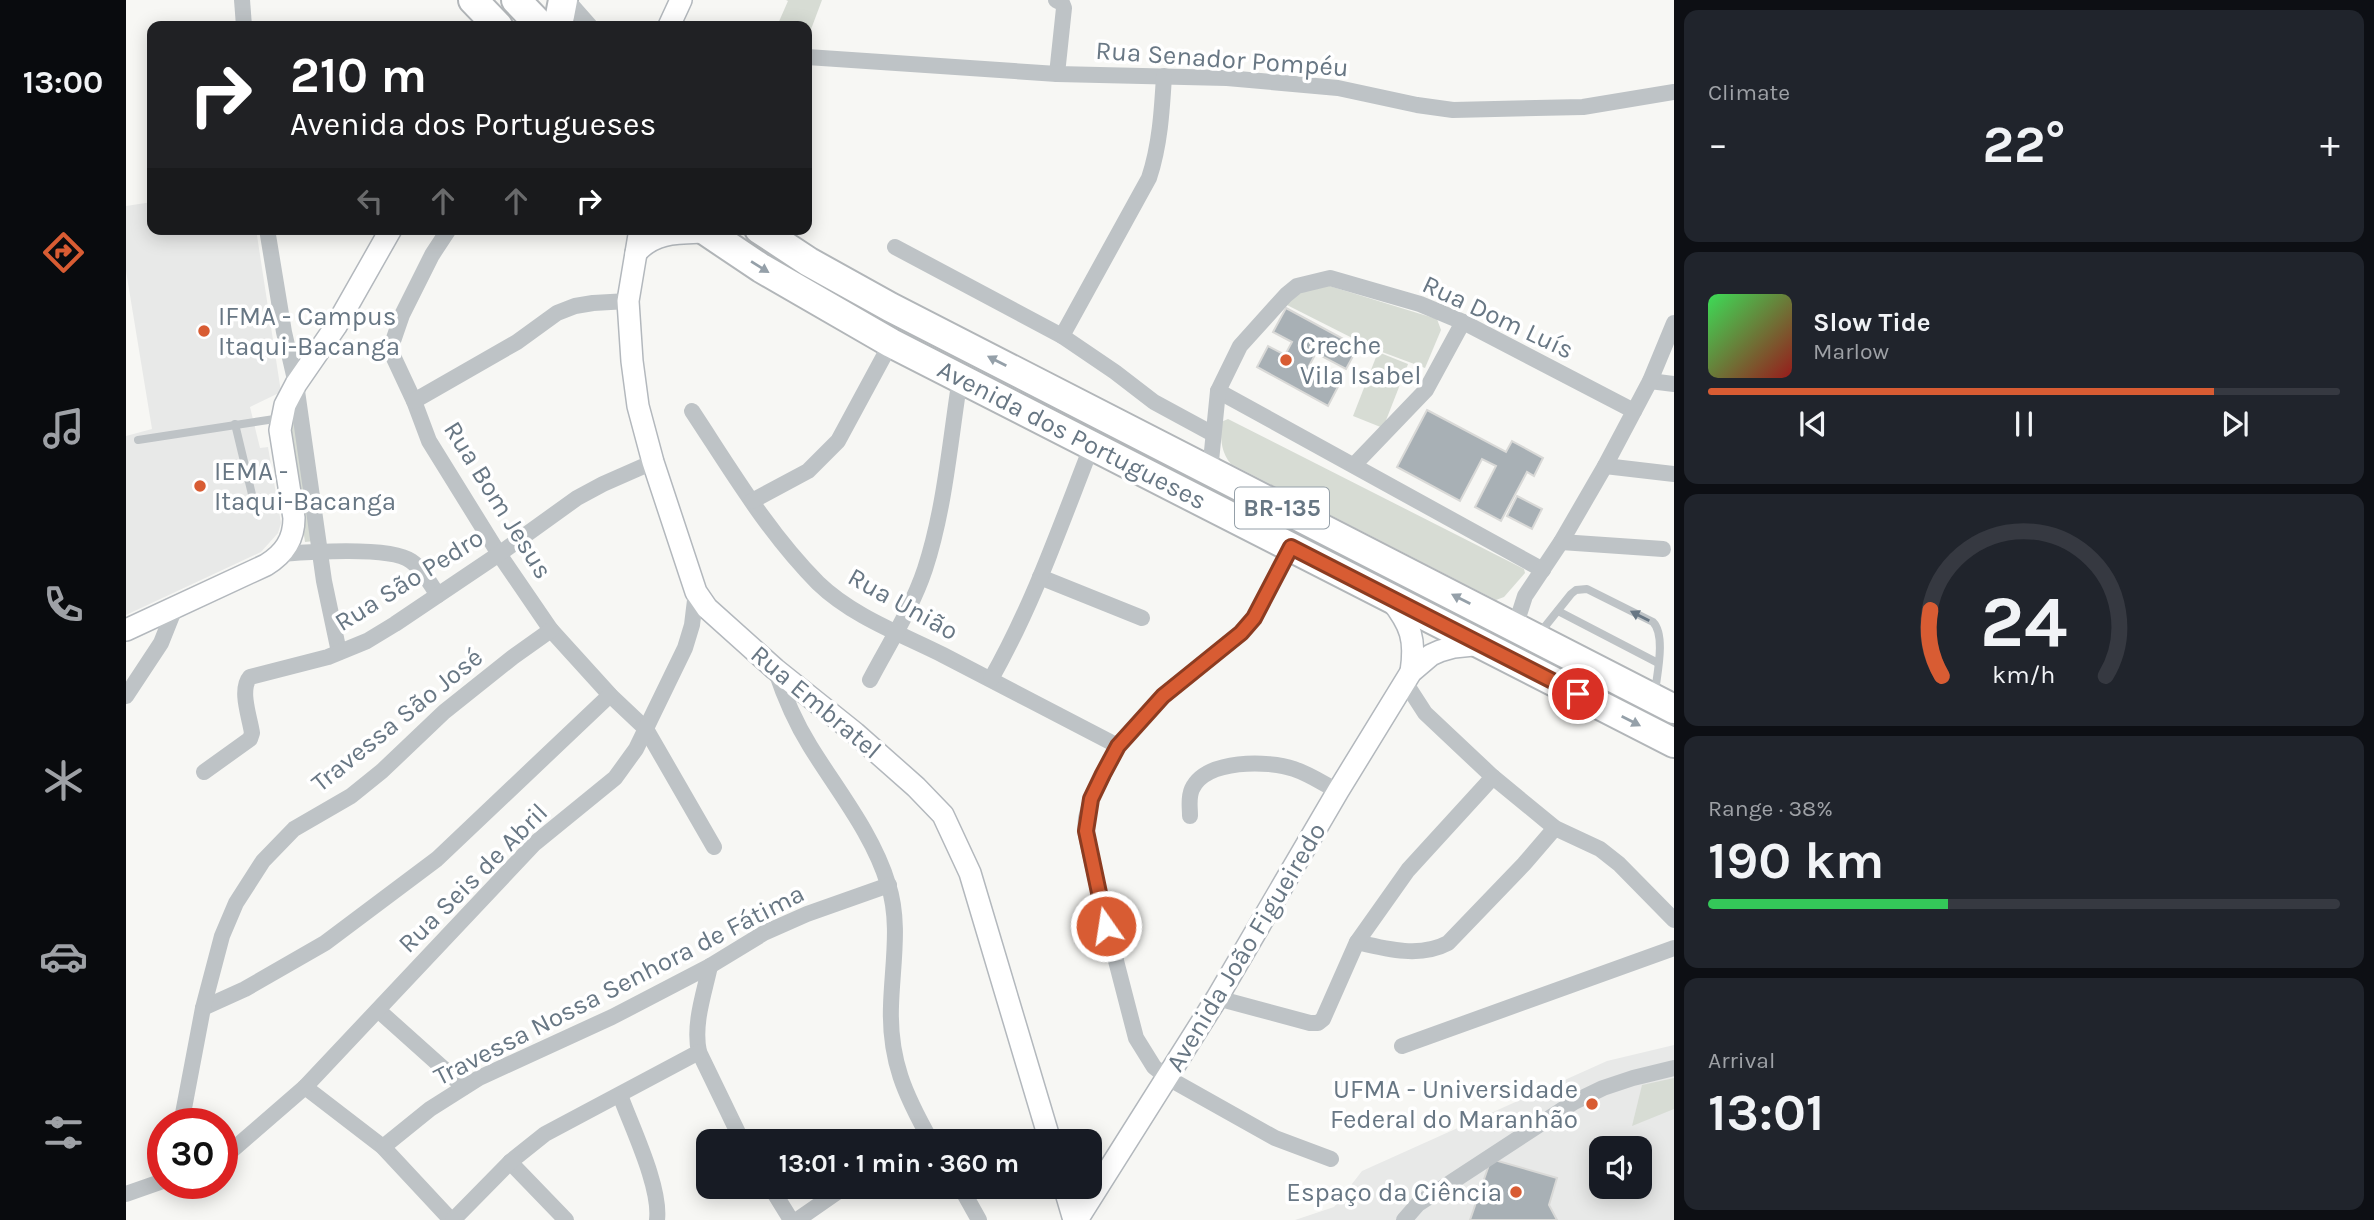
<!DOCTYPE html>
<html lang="en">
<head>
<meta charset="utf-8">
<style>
	:root { --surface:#171b24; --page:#20242c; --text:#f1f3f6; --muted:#9ea1a6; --line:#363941; --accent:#d85c33 }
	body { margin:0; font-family:Karla,sans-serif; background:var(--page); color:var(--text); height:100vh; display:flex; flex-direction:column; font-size:26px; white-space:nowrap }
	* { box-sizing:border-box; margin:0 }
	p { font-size:23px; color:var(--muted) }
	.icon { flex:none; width:38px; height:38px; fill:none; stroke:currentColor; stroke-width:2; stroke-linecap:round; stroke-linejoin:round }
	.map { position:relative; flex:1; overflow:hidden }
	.panel { display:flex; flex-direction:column; gap:10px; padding:10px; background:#0d0f14; width:700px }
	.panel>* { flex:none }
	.top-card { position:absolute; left:21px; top:21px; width:665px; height:214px; border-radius:14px; box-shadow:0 4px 18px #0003; background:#202124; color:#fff; overflow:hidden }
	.fabs { position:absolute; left:1463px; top:1136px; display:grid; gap:14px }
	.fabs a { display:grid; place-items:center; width:63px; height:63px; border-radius:14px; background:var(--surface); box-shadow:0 4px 18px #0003; font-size:35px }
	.speed { position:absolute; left:21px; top:1108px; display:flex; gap:14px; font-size:35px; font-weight:700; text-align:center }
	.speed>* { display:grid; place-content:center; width:91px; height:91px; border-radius:50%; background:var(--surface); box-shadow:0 4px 18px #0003; line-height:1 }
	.speed .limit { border:10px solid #d22; background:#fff; color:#111 }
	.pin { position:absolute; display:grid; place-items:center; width:60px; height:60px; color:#fff; margin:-30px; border:4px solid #fff; border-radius:50%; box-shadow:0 2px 7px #0007 }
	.me { position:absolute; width:77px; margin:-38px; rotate:347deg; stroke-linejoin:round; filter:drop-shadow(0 0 5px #0008) }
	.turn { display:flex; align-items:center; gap:24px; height:147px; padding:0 28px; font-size:32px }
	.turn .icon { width:91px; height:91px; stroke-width:2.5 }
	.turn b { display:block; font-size:49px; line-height:60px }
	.lanes { display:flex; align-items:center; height:66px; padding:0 28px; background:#0003; justify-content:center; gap:35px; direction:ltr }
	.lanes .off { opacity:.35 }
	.big { font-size:52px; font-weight:700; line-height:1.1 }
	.panel .widget { flex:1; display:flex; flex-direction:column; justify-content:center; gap:10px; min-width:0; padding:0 24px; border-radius:14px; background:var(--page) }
	.panel .dial { align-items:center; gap:0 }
	.dial svg { height:182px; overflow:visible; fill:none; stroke:var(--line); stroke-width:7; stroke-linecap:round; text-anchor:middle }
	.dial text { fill:var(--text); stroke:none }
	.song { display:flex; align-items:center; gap:21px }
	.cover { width:84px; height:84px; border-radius:10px; background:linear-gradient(135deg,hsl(130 70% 55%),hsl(0 70% 35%)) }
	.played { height:7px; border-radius:4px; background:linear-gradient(90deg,var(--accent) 80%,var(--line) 80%) }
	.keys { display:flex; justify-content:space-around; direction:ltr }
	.heat { display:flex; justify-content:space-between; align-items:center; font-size:38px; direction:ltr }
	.charge { height:10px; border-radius:5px; background:linear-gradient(90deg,#34c759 38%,var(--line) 0) }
	.trip { position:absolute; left:570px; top:1129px; width:406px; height:70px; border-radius:14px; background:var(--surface); box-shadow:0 4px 18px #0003; font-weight:700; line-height:70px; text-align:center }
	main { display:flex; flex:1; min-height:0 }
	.tab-bar { display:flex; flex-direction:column; width:126px; justify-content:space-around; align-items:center; background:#090b0e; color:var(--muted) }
	.tab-bar .icon { width:49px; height:49px }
	.tab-bar .on { color:var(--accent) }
	.tab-bar b { font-size:32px; color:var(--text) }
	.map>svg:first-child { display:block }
	.built { fill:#e8e9e8; fill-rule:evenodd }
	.green { fill:#d7dcd4 }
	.building { fill:#a8b0b5; stroke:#d9d9d7; stroke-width:2 }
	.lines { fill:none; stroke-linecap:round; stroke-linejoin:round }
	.secondary-casing { stroke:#b3b8bd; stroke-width:24 }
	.highway-casing { stroke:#b2b6b9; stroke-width:32 }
	.lane { stroke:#bec3c6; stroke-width:8 }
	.street { stroke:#bec3c6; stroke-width:16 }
	.secondary { stroke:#fff; stroke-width:21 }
	.highway { stroke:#fff; stroke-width:28 }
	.oneway { fill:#95a0a9 }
	.oneway2 { fill:#687784 }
	.route-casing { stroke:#8c3c21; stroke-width:18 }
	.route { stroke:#d85c33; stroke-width:12 }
	.poi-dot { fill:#d85c33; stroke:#fff; stroke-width:2.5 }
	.labels { text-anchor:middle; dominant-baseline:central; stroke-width:7; stroke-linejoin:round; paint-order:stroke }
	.shield { fill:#fff; stroke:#95a0a9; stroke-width:2 }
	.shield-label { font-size:24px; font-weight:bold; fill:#687784 }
	.street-label { font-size:26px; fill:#687784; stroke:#fff }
	.poi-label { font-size:26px; fill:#687784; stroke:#fff; text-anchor:start }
</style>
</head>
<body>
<main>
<nav class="tab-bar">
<b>13:00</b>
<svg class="icon on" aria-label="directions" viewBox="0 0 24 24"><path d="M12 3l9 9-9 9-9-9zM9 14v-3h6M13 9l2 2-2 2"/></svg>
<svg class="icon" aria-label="music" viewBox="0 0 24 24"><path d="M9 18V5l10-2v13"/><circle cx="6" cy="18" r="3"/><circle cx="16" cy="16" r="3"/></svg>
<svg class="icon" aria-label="phone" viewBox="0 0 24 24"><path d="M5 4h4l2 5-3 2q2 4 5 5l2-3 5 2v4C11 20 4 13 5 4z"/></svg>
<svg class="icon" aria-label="climate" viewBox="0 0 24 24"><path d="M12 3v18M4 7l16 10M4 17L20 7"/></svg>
<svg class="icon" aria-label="car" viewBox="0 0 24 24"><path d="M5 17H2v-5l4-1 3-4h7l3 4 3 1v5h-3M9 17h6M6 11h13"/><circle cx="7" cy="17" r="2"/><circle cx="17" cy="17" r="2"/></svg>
<svg class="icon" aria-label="filters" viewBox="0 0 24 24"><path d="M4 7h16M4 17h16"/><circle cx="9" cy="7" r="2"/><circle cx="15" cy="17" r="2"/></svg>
</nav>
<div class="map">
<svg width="1548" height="1220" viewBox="0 0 1548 1220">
	<rect width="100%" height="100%" fill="#f7f7f4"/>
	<g class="built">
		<polygon points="26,202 26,229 130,229 155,392 124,407 134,448 142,447 155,523 152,533 135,552 0,615 0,436 26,429 0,271 0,206"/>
		<path d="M1548 1045V1220H1169L1208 1207 1236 1171 1481 1061ZM1475 1148H1514V1186H1475Z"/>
	</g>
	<g class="green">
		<polygon points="660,0 696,0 681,40 681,26 651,26 662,1"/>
		<polygon points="1197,284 1311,319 1315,330 1299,368 1248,349 1157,303 1167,293"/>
		<polygon points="1252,352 1282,364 1257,428 1227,416"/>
		<polygon points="167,414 188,541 179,542 162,426"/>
		<path d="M1102 419 1398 569 1399 573 1378 597 1370 600 1105 464C1094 451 1095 438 1095 422Z"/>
		<polygon points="1548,1078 1548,1109 1506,1126 1516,1085"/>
	</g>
	<g class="building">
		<polygon points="1160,308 1232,347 1220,369 1190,353 1183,366 1214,383 1202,406 1131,367 1142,346 1159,355 1166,342 1147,332"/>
		<polygon points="1301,410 1380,452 1386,441 1417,458 1408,476 1401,472 1375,521 1349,507 1370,466 1356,459 1334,501 1271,467"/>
		<polygon points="1391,496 1416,509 1406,529 1381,516"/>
		<polygon points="1365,1159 1431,1178 1423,1205 1431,1220 1344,1220"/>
	</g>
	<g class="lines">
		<g class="secondary-casing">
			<g id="secondary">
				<polyline points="543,26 555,0"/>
				<polyline points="514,229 502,301 506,361 512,406 527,462 570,592 581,608 649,669 729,733 790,787 817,815 844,873 924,1141"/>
				<path d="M510 253C528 231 554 233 581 232"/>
				<path d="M1265 600C1285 625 1290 640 1285 672"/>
				<path d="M0 630 140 565C158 554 168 540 168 518L154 430 159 405 170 384 210 326 265 229"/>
				<polyline points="938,1186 948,1220"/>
				<polyline points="951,1220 1091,998 1212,791 1285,672 1305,655 1314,651 1328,647 1357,644"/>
			</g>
		</g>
		<g class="highway-casing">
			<g id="highway">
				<polyline points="347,0 372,26"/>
				<polyline points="390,0 415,26"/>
				<polyline points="432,26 437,0"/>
				<polyline points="577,229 635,268 765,343 1548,743"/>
				<polyline points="633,229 683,262 764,307 1548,709"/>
			</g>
		</g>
		<g class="lane">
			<polyline points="109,424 130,511"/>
			<polyline points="12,440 155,418"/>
			<polyline points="1432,611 1532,663"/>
			<path d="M1413 634 1445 594 1450 590 1461 589 1527 622C1540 635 1531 674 1529 692"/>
		</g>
		<g class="street">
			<polyline points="116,0 118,26"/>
			<polyline points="441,0 464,26"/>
			<polyline points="930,0 936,3 938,8 931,74"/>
			<polyline points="681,57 931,74 1101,78 1212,88 1291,105 1327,110 1457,107 1548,92"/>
			<polyline points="141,229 158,332 170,384 198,581 213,652"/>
			<polyline points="323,229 306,255 276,315 266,344 267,356 288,401 303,441 373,554 425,630 484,695 520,729 588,847"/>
			<polyline points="769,247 936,336 989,372 1028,402 1087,434"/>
			<path d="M936 336 1023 178C1034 145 1036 110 1038 76"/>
			<polyline points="1524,381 1548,384"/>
			<polyline points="1092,391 1417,570"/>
			<polyline points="288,401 391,342 431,313 449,306 467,303 502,301"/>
			<path d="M566 411C605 470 642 533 692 583 726 616 775 634 817 655 875 685 934 716 992 746"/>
			<polyline points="1228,465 1300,390 1337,322"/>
			<polyline points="1479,466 1548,474"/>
			<polyline points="1084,471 1092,391 1114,346 1160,295 1171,286 1204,278 1294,304 1337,322 1508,411"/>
			<polyline points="626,501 682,471 712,441 765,343"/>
			<polyline points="1435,542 1537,549"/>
			<polyline points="1165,547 1128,618 1115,633 1037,696 992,746 965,799 960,818 959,831 974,899 1010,1038 1028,1067 1042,1078 1149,1138 1205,1159"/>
			<path d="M156 554C182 552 265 546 285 561 297 569 304 584 312 595"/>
			<polyline points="914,577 1016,618"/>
			<polyline points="1389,627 1399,596 1435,542 1479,466 1524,381 1548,323"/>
			<path d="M649 669C658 696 669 722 684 746 711 790 747 834 762 884 775 922 766 967 765 1006 763 1060 779 1095 805 1141"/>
			<path d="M865 679C907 605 935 524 966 445"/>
			<path d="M744 680C763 644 786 608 799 569 819 508 824 441 834 378"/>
			<polyline points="1279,682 1299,713 1367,777 1429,828 1474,849 1493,864 1548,920"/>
			<polyline points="0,696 35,643 49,608"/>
			<path d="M78 772 124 739 126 733C124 718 113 690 124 677L202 657 241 641 269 624 373 554 451 498 477 484 527 462"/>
			<path d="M1064 816C1064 806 1062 798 1066 789 1080 759 1142 760 1168 769 1183 774 1198 784 1212 791"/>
			<path d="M1231 942C1260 949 1294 958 1322 943L1398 864 1429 828"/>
			<path d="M584 966C578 994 567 1024 573 1052L616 1141"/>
			<polyline points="1091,998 1184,1023 1192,1023 1197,1019 1231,942 1282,870 1367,777"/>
			<polyline points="77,1008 119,989 199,943 311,859 484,695"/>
			<polyline points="252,1010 338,1087"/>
			<polyline points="1276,1046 1548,948"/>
			<polyline points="179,1087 257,1147 325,1220"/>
			<path d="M494 1095C506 1128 535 1187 531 1220"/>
			<polyline points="55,1124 77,1008 96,936 110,903 137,861 168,829 225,796 256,771 318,712 387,657 425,630"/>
			<polyline points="257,1147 304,1109 353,1078 486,1017 584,966 638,933 681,914 763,885"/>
			<polyline points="96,1159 179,1087 408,844 489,778 510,749 559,648 566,625 570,592"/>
			<polyline points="384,1162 440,1220"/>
			<polyline points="644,1186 665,1220"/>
			<polyline points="834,1186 853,1220"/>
			<polyline points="0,1194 37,1181"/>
			<polyline points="327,1220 384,1162 419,1134 573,1052"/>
			<polyline points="671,1220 720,1186"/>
			<polyline points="1278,1220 1292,1204 1448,1102 1477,1088 1507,1078 1548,1068"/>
		</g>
		<use href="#secondary" class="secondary"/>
		<use href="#highway" class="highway"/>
	</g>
	<defs><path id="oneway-solid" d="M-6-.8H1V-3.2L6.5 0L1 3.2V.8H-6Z" transform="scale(1.75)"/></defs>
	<g class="oneway">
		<use href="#oneway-solid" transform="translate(634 267) rotate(32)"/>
		<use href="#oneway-solid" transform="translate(871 361) rotate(-153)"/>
		<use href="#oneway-solid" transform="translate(1335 599) rotate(-153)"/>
		<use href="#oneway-solid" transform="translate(1505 721) rotate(27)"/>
	</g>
	<use class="oneway2" href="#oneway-solid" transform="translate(1514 616) rotate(-153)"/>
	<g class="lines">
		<g class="route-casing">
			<polyline id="route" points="980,926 960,831 965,799 977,774 992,746 1037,696 1115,633 1128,618 1165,547 1452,694"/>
		</g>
		<use href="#route" class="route"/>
	</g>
	<g class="poi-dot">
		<circle cx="78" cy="331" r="7"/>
		<circle cx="1160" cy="360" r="7"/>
		<circle cx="74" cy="486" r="7"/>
		<circle cx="1466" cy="1104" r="7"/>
		<circle cx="1390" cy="1192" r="7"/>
	</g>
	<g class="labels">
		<rect class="shield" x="1109" y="487.5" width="94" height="41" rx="5"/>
		<g class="shield-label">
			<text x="1156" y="508">BR-135</text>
		</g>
		<g class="street-label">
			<text transform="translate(1096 59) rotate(4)">Rua Senador Pompéu</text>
			<text transform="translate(1372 317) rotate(25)">Rua Dom Luís</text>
			<text transform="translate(946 435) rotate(27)">Avenida dos Portugueses</text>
			<text transform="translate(372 500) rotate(58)">Rua Bom Jesus</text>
			<text transform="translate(283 580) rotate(-32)">Rua São Pedro</text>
			<text transform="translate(777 604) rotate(29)">Rua União</text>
			<text transform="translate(690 702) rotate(40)">Rua Embratel</text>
			<text transform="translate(271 720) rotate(-39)">Travessa São José</text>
			<text transform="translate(347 878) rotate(-45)">Rua Seis de Abril</text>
			<text transform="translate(1120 947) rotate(-59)">Avenida João Figueiredo</text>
			<text transform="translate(493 985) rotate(-27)">Travessa Nossa Senhora de Fátima</text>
		</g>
		<g class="poi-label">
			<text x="92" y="316">IFMA - Campus<tspan x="92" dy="30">Itaqui-Bacanga</tspan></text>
			<text x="1174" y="345">Creche<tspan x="1174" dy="30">Vila Isabel</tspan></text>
			<text x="88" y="471">IEMA -<tspan x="88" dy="30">Itaqui-Bacanga</tspan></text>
			<text x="1452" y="1089" text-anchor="end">UFMA - Universidade<tspan x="1452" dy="30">Federal do Maranhão</tspan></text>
			<text x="1376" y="1192" text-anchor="end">Espaço da Ciência</text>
		</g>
	</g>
</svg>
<div class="fabs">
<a><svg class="icon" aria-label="sound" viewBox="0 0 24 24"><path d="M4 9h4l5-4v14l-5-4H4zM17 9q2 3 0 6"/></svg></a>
</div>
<div class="speed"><div class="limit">30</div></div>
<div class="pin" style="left:1452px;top:694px;background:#d93025"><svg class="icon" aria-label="arrive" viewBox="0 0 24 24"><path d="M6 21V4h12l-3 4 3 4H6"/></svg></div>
<svg class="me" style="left:980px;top:926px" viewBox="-20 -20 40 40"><circle r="17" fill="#d85c33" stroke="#fff" stroke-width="3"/><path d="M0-11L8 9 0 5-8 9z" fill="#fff"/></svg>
<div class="trip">13:01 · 1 min · 360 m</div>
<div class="top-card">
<div class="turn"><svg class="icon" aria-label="right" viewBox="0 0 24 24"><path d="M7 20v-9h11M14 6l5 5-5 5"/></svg><div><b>210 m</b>Avenida dos Portugueses</div></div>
<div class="lanes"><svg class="icon off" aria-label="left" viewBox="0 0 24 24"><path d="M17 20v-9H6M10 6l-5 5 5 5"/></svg><svg class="icon off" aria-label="ahead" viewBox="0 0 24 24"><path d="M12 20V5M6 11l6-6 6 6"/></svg><svg class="icon off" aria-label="ahead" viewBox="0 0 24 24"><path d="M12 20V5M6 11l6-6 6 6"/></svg><svg class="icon" aria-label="right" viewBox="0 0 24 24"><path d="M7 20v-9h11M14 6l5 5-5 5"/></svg></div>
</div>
</div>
<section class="panel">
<div class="widget"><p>Climate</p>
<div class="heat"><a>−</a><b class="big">22°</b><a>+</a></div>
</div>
<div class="widget">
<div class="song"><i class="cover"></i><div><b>Slow Tide</b><p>Marlow</p></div></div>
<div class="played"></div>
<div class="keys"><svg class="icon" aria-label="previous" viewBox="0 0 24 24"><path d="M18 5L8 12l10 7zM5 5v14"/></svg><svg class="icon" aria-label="pause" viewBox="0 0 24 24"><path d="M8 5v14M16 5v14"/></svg><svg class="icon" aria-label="next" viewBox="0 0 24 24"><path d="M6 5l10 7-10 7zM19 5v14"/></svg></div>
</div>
<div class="widget dial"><svg viewBox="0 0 100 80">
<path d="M14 69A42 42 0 1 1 86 69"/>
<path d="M14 69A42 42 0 0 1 9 40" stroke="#d85c33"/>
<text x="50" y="56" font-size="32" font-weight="700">24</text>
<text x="50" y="72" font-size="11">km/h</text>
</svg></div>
<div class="widget"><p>Range · 38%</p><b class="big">190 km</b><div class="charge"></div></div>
<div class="widget"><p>Arrival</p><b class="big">13:01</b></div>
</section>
</main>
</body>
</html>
